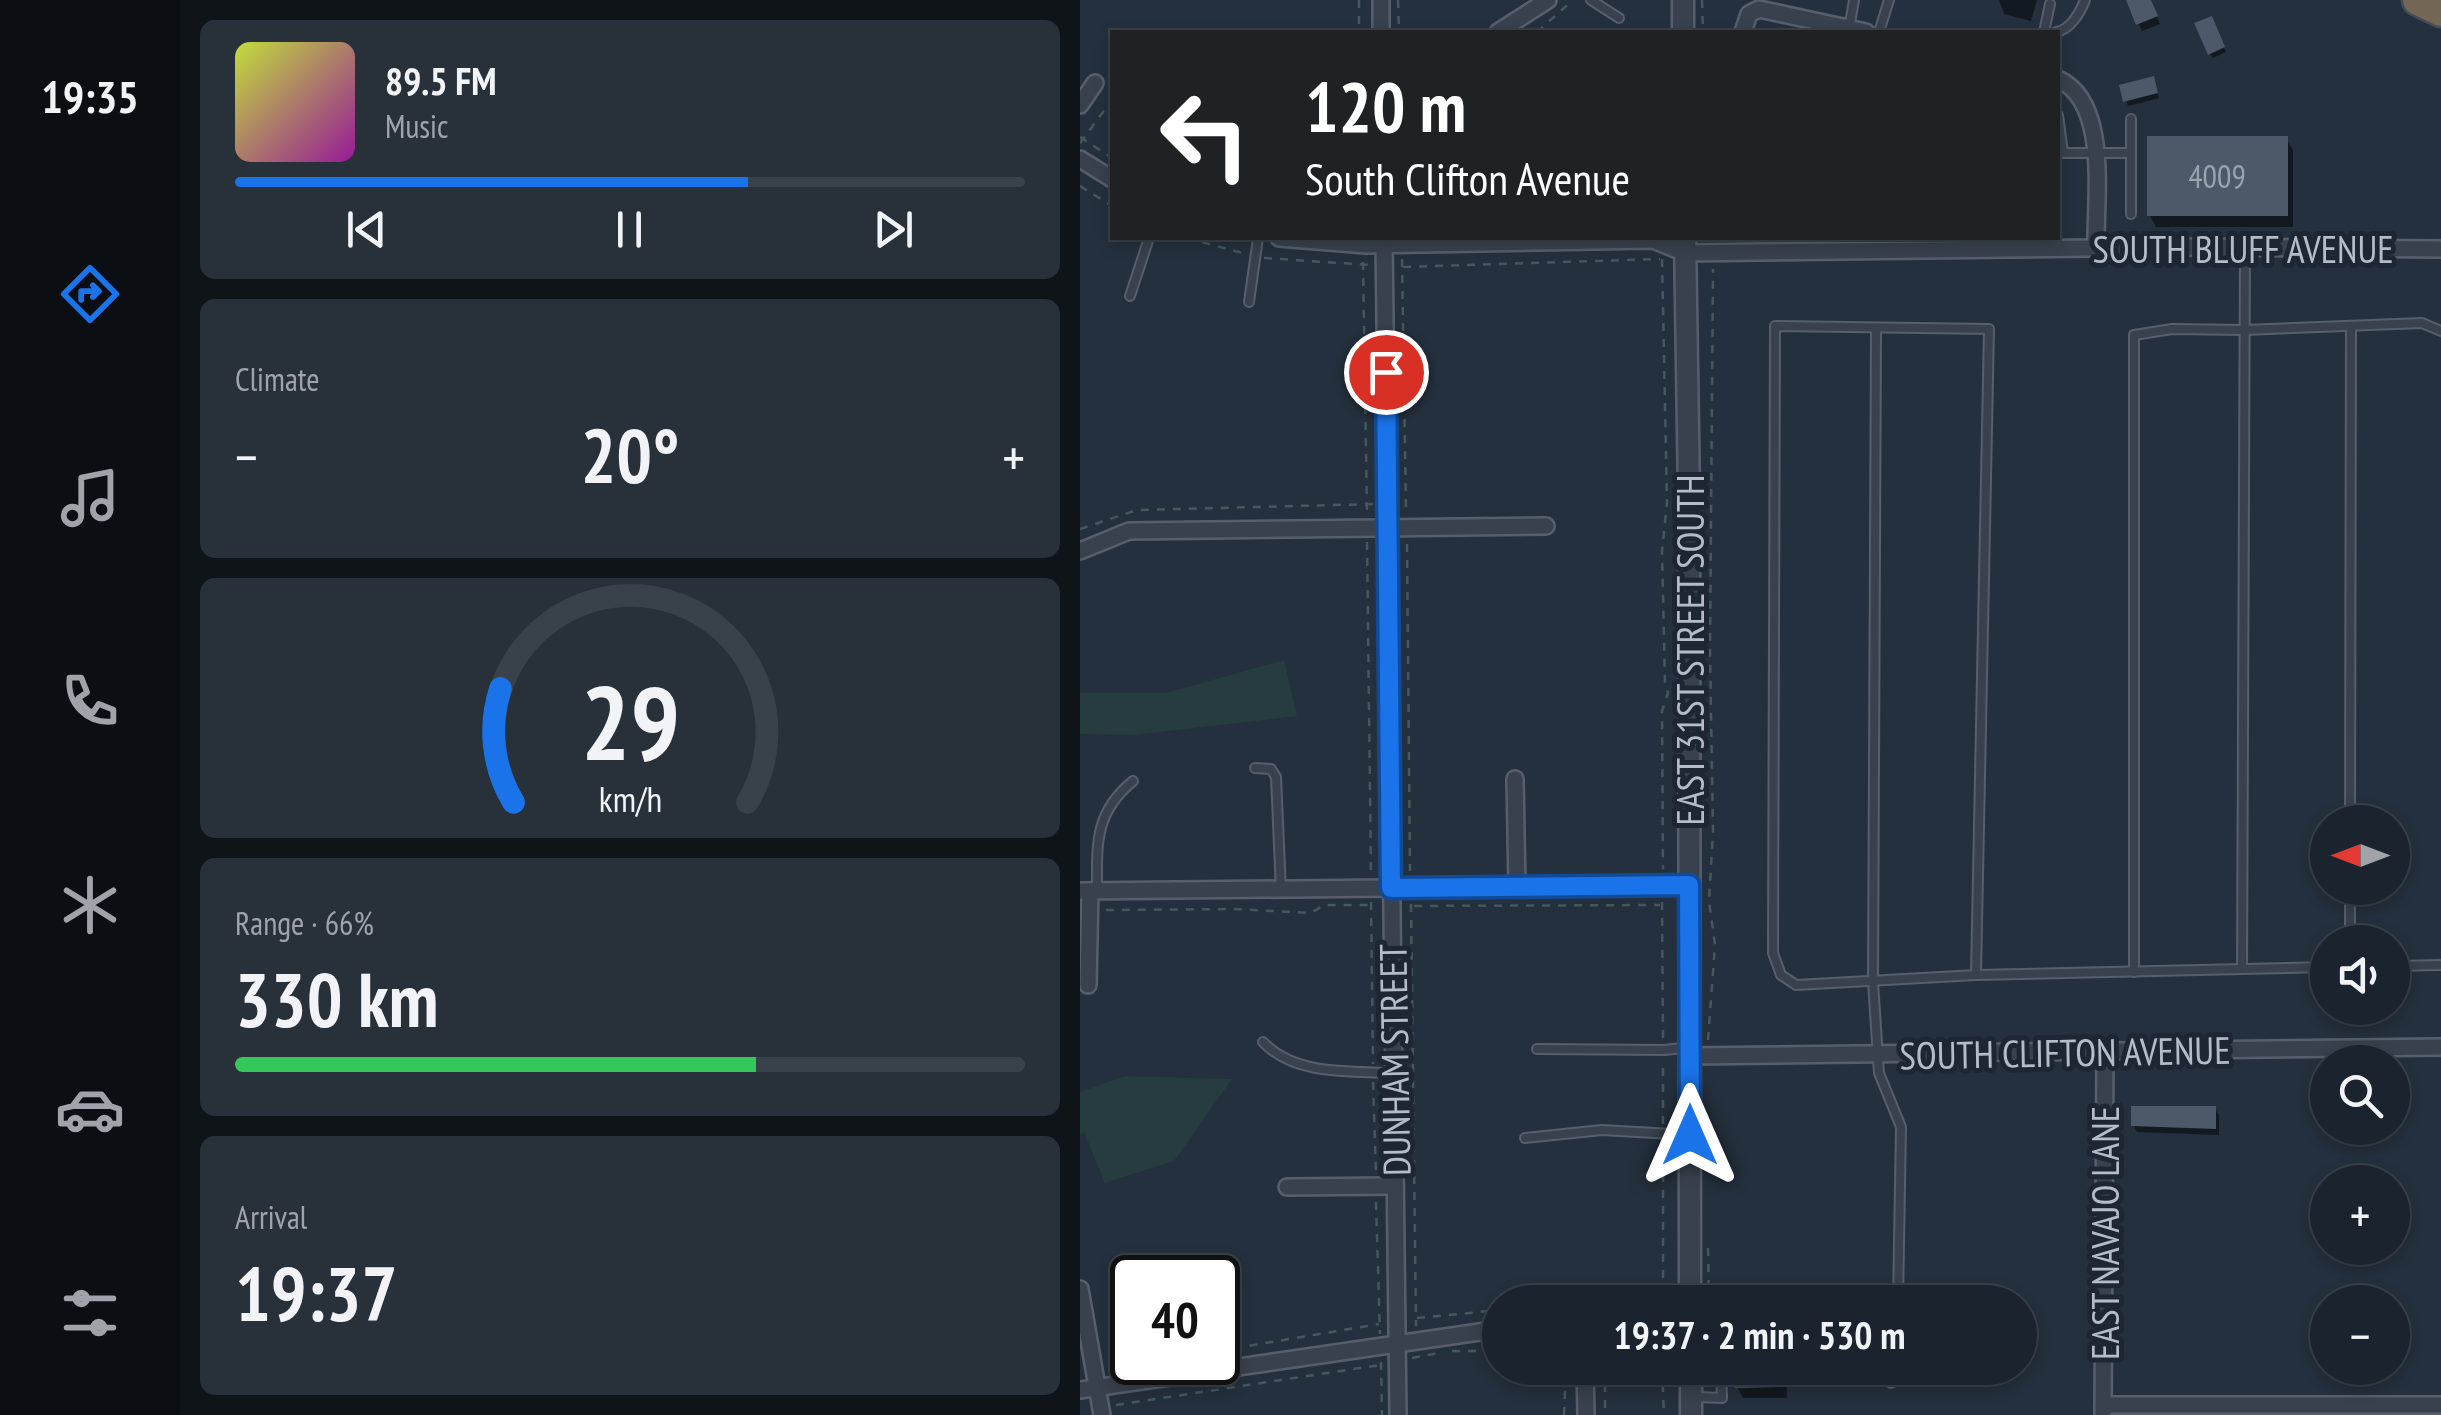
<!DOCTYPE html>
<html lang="en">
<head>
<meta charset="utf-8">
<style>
	:root { --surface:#1b242e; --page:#28303a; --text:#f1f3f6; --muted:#a0a4aa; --line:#39414a; --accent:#1a73e8 }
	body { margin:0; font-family:"PT Sans Narrow",sans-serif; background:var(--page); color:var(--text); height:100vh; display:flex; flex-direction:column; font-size:38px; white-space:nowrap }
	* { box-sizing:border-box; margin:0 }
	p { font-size:32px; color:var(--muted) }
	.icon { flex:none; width:55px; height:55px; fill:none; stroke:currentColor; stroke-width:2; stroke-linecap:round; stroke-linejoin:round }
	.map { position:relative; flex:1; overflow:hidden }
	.side { display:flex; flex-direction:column; gap:20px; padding:20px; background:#0f1419; width:900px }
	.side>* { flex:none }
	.top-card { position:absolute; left:30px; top:30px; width:950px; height:210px; border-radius:0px; box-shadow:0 5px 15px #0003,0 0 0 2px var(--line); background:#202124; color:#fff; overflow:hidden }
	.needle { width:65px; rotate:270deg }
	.fabs { position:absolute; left:1230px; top:805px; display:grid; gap:20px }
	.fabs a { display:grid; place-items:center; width:100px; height:100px; border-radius:50%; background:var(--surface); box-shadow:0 5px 15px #0003,0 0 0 2px var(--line); font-size:50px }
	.speed { position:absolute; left:30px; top:1255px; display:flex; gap:20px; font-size:50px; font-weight:700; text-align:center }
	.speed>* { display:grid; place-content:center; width:130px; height:130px; border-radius:50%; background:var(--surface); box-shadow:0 5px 15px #0003,0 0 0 2px var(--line); line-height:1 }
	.speed .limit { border:5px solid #111; border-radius:15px; background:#fff; color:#111 }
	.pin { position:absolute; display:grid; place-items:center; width:85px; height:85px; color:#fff; margin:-42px; border:5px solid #fff; border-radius:50%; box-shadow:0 2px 10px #0007 }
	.me { position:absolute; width:110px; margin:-55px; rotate:0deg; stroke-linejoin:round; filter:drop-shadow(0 0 8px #0008) }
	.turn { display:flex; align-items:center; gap:35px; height:210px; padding:0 30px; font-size:45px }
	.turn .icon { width:130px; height:130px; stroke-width:2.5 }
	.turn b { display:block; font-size:70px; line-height:85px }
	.big { font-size:75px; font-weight:700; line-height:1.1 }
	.side .tile { flex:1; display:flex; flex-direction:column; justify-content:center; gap:15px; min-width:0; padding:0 35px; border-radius:15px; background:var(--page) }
	.side .dial { align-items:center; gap:0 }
	.dial svg { height:260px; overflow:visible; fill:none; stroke:var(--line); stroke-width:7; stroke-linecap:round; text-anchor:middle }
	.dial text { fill:var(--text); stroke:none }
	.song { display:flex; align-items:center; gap:30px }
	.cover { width:120px; height:120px; border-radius:15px; background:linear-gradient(135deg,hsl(70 70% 55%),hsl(300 70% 35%)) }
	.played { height:10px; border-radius:5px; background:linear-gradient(90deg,var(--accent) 65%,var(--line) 65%) }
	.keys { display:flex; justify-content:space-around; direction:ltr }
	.heat { display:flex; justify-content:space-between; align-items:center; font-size:55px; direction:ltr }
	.charge { height:15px; border-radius:8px; background:linear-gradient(90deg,#34c759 66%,var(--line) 0) }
	.trip { position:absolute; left:402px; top:1285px; width:555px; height:100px; border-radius:50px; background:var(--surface); box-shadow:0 5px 15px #0003,0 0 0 2px var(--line); font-weight:700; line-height:100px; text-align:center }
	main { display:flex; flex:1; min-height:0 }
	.menu { display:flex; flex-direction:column; width:180px; justify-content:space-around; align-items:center; background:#0b0e12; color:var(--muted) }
	.menu .icon { width:70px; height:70px }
	.menu .current { color:var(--accent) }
	.menu b { font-size:45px; color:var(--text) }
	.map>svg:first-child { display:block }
	.green { fill:#263c3e }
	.shadow { fill:#0007 }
	.building { fill:#4d5968 }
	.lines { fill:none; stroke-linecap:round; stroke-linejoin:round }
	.service-casing { stroke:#565f6b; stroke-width:12 }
	.minor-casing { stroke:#565f6b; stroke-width:20 }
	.tertiary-casing { stroke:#565f6b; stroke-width:25 }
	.motorway-casing { stroke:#434c58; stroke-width:35 }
	.path { stroke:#44595b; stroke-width:2.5; stroke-dasharray:8 8; stroke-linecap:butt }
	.service { stroke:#38414d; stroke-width:8 }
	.minor { stroke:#38414d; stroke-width:15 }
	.tertiary { stroke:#38414d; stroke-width:20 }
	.motorway { stroke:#736655; stroke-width:30 }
	.route-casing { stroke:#114b97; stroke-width:25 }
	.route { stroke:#1a73e8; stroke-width:18 }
	.labels { text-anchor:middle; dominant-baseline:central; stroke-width:10; stroke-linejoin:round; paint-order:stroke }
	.number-label { font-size:32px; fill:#9aa3b0 }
	.street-label { font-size:38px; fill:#b4bcc8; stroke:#1d2632 }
</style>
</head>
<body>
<main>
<nav class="menu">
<b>19:35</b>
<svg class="icon current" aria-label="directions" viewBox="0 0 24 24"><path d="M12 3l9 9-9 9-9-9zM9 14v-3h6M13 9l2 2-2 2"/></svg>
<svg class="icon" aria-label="music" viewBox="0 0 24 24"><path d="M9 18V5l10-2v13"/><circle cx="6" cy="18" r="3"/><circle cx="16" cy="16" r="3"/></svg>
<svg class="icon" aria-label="phone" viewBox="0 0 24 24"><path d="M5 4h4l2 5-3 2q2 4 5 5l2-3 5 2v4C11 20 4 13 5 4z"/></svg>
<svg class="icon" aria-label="climate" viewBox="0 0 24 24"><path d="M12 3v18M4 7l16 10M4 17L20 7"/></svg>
<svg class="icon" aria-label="car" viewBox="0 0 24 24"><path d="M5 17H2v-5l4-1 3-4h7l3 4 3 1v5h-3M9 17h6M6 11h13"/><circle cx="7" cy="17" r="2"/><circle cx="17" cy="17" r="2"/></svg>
<svg class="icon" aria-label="filters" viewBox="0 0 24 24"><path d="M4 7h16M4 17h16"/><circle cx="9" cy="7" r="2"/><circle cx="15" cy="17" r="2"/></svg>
</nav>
<section class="side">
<div class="tile">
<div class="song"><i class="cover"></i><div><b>89.5 FM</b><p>Music</p></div></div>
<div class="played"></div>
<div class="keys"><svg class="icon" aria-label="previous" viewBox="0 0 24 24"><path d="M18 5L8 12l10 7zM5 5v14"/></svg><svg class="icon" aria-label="pause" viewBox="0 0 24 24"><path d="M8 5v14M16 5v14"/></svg><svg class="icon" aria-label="next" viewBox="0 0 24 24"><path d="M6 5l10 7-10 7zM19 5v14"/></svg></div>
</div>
<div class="tile"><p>Climate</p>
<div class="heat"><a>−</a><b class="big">20°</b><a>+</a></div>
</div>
<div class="tile dial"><svg viewBox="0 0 100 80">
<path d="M14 69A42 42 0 1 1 86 69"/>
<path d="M14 69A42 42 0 0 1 10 34" stroke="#1a73e8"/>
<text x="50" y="56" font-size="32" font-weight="700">29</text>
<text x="50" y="72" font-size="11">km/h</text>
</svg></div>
<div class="tile"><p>Range · 66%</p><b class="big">330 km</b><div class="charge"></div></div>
<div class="tile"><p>Arrival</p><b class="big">19:37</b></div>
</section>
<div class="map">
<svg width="1361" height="1415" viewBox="0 0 1361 1415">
	<rect width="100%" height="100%" fill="#24303d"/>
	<g class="green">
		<polygon points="204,660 217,716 53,735 0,734 0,693 86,693"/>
		<polygon points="45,1076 152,1079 94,1161 25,1183 4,1132 0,1134 0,1092"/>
	</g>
	<g class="shadow">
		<polygon points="919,0 957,0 951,21 924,14"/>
		<polygon points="1048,0 1070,0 1080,24 1062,31"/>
		<polygon points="1133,23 1146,52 1133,58 1130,54"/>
		<polygon points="1075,84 1079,98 1048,106 1042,87"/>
		<polygon points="1206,139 1213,150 1213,227 1076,227 1070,216"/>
		<polygon points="1135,1109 1139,1115 1139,1135 1057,1132 1053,1125"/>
		<polygon points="657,1368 706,1368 707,1398 663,1398 657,1387"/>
	</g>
	<g class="building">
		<polygon points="1046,0 1071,0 1078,16 1056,25"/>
		<polygon points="1132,16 1145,47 1128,55 1114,23"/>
		<polygon points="1074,76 1078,93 1043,102 1039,85"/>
		<rect x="1067" y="136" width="141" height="80"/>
		<polygon points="1051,1106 1136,1106 1136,1129 1051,1126"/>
		<polygon points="654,1368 702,1368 702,1387 655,1388"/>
	</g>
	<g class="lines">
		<g class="service-casing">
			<g id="service">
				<polyline points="511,0 539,18"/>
				<polyline points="769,29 774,0"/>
				<polyline points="799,32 809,0"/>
				<polyline points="964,32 970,4"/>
				<path d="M976 32C990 30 1000 13 1005 0"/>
				<polyline points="978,115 983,153 1051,153"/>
				<polyline points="1051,119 1051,214"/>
				<polyline points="50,296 69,238"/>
				<polyline points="169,302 178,238"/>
				<polyline points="796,328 793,982 799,1073 821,1127 818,1302"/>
				<polyline points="175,768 191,769 196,777 201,891"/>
				<polyline points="1270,822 1271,327"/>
				<path d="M17 891C17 844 14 813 53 781"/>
				<polyline points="1270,942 1270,888"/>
				<polyline points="1312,966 1361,965"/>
				<polyline points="1162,969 1165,249"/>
				<polyline points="1054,972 1054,335 1092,329 1164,330 1342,323 1361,331"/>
				<polyline points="896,975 909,329 695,326 693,953 701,975 716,985 896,975 1248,967"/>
				<path d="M183 1042C215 1076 271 1071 314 1073"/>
				<polyline points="457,1049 585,1050 609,1047"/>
				<polyline points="445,1138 522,1130 609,1135"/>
				<polyline points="811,1383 812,1368"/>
				<polyline points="615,1397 642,1398 641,1368"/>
			</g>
		</g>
		<g class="minor-casing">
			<g id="minor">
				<polyline points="301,0 301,32"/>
				<polyline points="418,32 468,0"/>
				<polyline points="663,32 669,14 679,9 786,32"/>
				<path d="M978 79C1030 102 1015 199 1016 248"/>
				<polyline points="0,105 15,83"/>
				<polyline points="0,159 32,179"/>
				<polyline points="199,238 286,245 573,240 605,253 1093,247 1361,249"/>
				<polyline points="304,238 318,1415"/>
				<polyline points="0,551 49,531 466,526"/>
				<polyline points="435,779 437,887"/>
				<polyline points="0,891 609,885"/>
				<polyline points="8,985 10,891"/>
				<polyline points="609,1056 1361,1047"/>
				<polyline points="207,1187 315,1186"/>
				<polyline points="0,1289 22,1415"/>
				<polyline points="505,1368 506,1415"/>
				<polyline points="0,1390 420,1329"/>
				<polyline points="1023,1405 1361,1405"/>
				<polyline points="1023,1415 1025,1051"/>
			</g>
		</g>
		<g class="tertiary-casing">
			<g id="tertiary">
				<polyline points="603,0 603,32"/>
				<polyline points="605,238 609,493 610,1302"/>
				<polyline points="611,1368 611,1415"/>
			</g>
		</g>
		<g class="motorway-casing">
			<polyline id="motorway" points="1338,0 1361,11"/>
		</g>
		<g class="path">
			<polyline points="279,0 279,32"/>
			<polyline points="318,0 319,32"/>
			<polyline points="622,0 623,32"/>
			<polyline points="457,32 493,0"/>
			<polyline points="0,137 32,158"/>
			<polyline points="0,143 32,100"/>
			<polyline points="0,186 32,206"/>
			<polyline points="107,238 166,254"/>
			<polyline points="184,258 290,265"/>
			<polyline points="322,259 326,511"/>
			<polyline points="582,259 587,503 582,551 585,682 588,693 582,711 583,869"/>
			<polyline points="283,262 287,514"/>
			<polyline points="323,267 580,259"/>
			<polyline points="0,529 57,510 295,504"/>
			<polyline points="287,542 291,874"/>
			<polyline points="327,544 330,871"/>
			<polyline points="291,902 293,1064"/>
			<polyline points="582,902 583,1039"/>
			<polyline points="331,904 336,1326"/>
			<polyline points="334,906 580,905"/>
			<polyline points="26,910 155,909 231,913 244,905 291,905"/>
			<polyline points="628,1040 635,945 629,901 633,832 630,651 633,269"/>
			<polyline points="293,1082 296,1174"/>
			<polyline points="583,1124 583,1062"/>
			<polyline points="583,1142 583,1302"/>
			<polyline points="296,1202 300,1334"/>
			<polyline points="628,1248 629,1302"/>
			<polyline points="337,1318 420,1310"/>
			<polyline points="138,1351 299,1324"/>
			<polyline points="372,1351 420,1351"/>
			<polyline points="332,1358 359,1353"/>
			<polyline points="301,1362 302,1415"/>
			<polyline points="29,1367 62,1362"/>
			<polyline points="525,1368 525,1415"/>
			<polyline points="582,1368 584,1415"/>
			<polyline points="36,1405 300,1365"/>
			<polyline points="484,1415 486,1368"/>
		</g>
		<use href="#service" class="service"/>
		<use href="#minor" class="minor"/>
		<use href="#tertiary" class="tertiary"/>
		<use href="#motorway" class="motorway"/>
	</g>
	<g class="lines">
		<g class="route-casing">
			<polyline id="route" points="306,372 311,888 609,885 610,1135"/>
		</g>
		<use href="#route" class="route"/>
	</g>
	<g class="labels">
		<g class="number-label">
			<text x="1137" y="176">4009</text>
		</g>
		<g class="street-label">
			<text x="1163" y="248">SOUTH BLUFF AVENUE</text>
			<text transform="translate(609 650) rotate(-90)">EAST 31ST STREET SOUTH</text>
			<text transform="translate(985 1052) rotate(-1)">SOUTH CLIFTON AVENUE</text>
			<text transform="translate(314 1060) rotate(-91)">DUNHAM STREET</text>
			<text transform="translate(1024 1233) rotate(-90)">EAST NAVAJO LANE</text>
		</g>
	</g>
</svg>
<div class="fabs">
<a><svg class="needle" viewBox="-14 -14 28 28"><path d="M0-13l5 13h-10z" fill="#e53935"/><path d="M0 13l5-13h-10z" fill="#a0a4aa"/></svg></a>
<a><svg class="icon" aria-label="sound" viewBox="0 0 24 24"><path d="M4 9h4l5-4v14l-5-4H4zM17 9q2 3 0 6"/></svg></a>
<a><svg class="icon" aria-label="search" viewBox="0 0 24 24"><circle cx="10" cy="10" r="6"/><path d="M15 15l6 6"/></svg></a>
<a>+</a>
<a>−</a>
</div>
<div class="speed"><div class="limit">40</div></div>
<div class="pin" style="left:306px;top:372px;background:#d93025"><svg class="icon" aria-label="arrive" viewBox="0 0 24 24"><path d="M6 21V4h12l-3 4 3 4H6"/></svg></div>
<svg class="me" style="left:610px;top:1135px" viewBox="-20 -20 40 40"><path d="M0-17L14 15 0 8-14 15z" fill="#1a73e8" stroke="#fff" stroke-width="4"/></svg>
<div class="trip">19:37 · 2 min · 530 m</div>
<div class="top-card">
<div class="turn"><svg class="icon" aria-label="left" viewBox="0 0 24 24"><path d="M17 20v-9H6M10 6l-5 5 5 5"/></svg><div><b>120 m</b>South Clifton Avenue</div></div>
</div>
</div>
</main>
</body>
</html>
